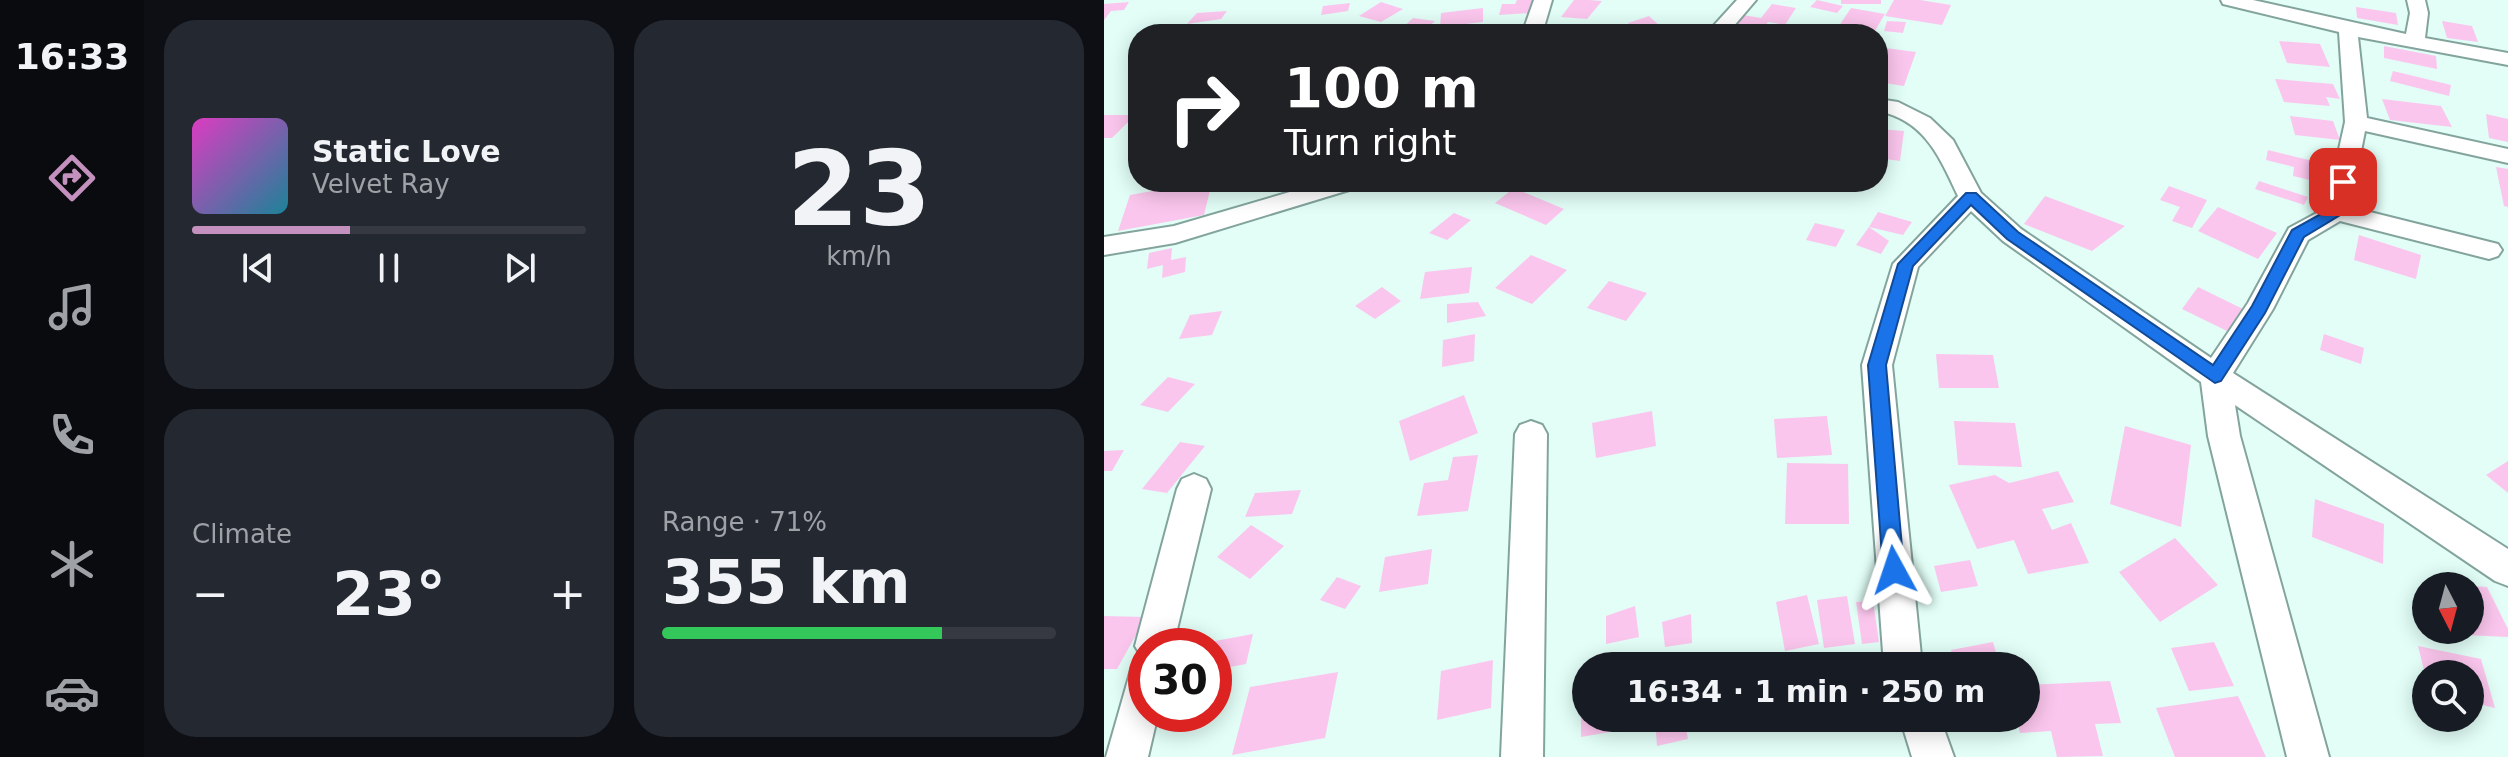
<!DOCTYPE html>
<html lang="en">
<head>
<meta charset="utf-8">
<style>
	:root { --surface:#171b24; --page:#242831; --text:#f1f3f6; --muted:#9ea1a6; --line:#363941; --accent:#c491be }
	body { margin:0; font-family:"DejaVu Sans",sans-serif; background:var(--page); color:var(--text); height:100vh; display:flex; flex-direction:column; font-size:30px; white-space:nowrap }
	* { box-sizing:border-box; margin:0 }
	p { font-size:26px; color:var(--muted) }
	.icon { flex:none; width:44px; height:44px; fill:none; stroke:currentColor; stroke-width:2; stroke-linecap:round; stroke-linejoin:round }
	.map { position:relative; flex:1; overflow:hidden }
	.details { display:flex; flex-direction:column; gap:20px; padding:20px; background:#0d0f14; width:960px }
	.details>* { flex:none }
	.hud { position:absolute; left:24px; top:24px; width:760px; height:168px; border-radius:32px; box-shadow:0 4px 20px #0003; background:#202124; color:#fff; overflow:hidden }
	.needle { width:52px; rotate:174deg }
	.buttons { position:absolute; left:1308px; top:572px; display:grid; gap:16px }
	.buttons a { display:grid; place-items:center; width:72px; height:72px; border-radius:50%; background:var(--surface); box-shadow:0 4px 20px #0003; font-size:40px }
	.speed { position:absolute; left:24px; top:628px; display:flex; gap:16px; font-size:40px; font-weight:700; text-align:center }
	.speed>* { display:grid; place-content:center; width:104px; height:104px; border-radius:50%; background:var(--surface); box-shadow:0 4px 20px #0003; line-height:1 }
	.speed .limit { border:12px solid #d22; background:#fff; color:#111 }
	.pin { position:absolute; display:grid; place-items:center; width:68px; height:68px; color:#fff; margin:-34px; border-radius:16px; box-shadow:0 4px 12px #0006 }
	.me { position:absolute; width:88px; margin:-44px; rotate:355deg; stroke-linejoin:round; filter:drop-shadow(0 0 6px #0008) }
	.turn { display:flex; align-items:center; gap:28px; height:168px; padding:0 24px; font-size:36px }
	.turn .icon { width:104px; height:104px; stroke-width:2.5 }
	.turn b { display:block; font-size:56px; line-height:68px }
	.big { font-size:60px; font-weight:700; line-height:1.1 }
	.details .tile { flex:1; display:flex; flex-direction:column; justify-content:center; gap:12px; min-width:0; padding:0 28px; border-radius:32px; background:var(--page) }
	.details .dial { align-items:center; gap:0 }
	.dial b { font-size:104px; line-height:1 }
	.song { display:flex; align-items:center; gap:24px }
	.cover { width:96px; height:96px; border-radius:12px; background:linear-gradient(135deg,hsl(310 70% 55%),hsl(190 70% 35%)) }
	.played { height:8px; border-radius:4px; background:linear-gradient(90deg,var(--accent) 40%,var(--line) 40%) }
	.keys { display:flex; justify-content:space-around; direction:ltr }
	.heat { display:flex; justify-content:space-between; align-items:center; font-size:44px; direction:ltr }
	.charge { height:12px; border-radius:6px; background:linear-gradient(90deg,#34c759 71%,var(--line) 0) }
	.details .tiles { flex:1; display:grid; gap:20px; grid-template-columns:repeat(2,1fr) }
	.trip { position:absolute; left:468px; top:652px; width:468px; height:80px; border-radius:40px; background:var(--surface); box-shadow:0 4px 20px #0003; font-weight:700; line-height:80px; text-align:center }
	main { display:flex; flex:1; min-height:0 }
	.tab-bar { display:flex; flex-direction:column; width:144px; justify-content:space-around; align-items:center; background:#090b0e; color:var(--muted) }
	.tab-bar .icon { width:56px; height:56px }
	.tab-bar .active { color:var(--accent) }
	.tab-bar b { font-size:36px; color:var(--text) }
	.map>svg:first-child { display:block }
	.building { fill:#fbc6ed }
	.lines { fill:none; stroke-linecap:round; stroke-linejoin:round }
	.minor-casing { stroke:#83a49d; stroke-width:4 }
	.minor { fill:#fff; fill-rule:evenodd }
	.route { fill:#1a73e8; stroke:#114b97; stroke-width:2 }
</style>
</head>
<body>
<main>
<nav class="tab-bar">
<b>16:33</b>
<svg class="icon active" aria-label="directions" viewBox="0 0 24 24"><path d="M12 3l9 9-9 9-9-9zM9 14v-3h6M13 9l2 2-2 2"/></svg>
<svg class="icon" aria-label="music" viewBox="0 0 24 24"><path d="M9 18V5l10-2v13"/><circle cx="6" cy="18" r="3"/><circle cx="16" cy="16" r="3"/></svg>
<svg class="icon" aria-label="phone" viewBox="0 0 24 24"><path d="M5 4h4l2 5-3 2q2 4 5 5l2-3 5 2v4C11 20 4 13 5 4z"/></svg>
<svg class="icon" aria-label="climate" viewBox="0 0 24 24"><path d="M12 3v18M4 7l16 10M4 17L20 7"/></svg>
<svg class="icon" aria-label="car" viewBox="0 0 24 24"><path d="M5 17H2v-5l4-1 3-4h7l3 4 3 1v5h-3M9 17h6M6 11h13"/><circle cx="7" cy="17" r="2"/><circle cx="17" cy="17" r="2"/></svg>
</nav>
<section class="details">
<div class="tiles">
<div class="tile">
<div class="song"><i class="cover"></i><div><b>Static Love</b><p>Velvet Ray</p></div></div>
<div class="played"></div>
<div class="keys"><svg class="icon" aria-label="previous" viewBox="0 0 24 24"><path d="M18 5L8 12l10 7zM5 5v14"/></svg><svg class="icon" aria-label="pause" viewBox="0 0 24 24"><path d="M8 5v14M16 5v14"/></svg><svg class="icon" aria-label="next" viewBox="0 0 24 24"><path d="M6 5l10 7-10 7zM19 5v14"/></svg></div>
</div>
<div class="tile dial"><b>23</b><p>km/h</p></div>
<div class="tile"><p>Climate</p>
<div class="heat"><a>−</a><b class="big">23°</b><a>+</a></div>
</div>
<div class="tile"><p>Range · 71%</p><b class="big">355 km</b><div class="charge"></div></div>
</div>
</section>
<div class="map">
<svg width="1404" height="757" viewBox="0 0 1404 757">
	<rect width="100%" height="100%" fill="#e2fef7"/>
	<g class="building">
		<polygon points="413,0 437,0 436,5 427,5 426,13 395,15 398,4 411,4"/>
		<polygon points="470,0 485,0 498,1 483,19 457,17"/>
		<polygon points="713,0 739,6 733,13 706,7"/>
		<rect x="737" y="0" width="40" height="4"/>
		<polygon points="790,0 816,0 847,5 838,25 781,16"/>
		<polygon points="25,2 20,10 7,11 0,20 0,4"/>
		<polygon points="277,2 299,9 277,22 255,16"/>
		<polygon points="246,3 244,11 217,15 219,6"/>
		<polygon points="668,4 692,8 681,25 664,22 656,33 629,29 639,15 657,18"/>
		<polygon points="1252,7 1292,13 1294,25 1253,18"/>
		<polygon points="379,8 379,22 336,27 337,13"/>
		<polygon points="747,8 781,14 769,34 733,29"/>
		<polygon points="123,11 117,19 83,24 93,13"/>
		<polygon points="545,16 558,28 536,34 524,23"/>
		<polygon points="309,18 331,21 317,34 292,34"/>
		<polygon points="783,21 802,22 799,33 780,31"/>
		<polygon points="1338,21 1368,26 1374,42 1343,38"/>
		<polygon points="1175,41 1216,44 1226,67 1183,63"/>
		<polygon points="1280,46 1332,56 1333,69 1280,58"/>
		<polygon points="774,47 812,52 800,86 774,82"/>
		<polygon points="1289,71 1347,85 1345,96 1286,81"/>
		<polygon points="1171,79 1229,84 1236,99 1222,97 1226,106 1180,102"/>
		<polygon points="1278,99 1337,106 1348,127 1286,120"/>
		<polygon points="1382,114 1404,119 1404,142 1385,138"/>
		<polygon points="0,115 31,115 8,138 0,138"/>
		<polygon points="1186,116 1229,121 1236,140 1191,135"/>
		<polygon points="774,129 800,131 796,161 774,158"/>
		<polygon points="1164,150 1213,162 1210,181 1189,176 1190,167 1162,160"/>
		<polygon points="1392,167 1404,169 1404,207 1400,206"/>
		<polygon points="1155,181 1204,197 1200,205 1151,189"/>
		<polygon points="98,182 108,182 100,215 14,231 26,195"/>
		<polygon points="1065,186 1103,200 1088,228 1068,221 1076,207 1056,200"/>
		<polygon points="410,188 460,209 442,225 391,203"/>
		<polygon points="941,196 1021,226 988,251 920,224"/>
		<polygon points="1114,207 1173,233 1154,259 1094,231"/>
		<polygon points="774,212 808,222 799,235 765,227"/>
		<polygon points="350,213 367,220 343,240 325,233"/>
		<polygon points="711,223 741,230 732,247 702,240"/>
		<polygon points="765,227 785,241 777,254 752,245"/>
		<polygon points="1255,235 1317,255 1312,279 1250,260"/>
		<polygon points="68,248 67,260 82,257 81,272 58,278 59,265 43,269 45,253"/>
		<polygon points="427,255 463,270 428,304 391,288"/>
		<polygon points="368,267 365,293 316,299 321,272"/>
		<polygon points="505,281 543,293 522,321 483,308"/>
		<polygon points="278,287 297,301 271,319 251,306"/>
		<polygon points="1094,287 1139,309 1123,331 1078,309"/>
		<polygon points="374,302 382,316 343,323 343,304"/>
		<polygon points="118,311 108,335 75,339 86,315"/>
		<polygon points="371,334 370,361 338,367 339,340"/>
		<polygon points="1220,334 1260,348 1257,364 1216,350"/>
		<polygon points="832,354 889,355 895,388 835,388"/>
		<polygon points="64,377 91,384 64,412 36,405"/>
		<polygon points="360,395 374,433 306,461 295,421"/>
		<polygon points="548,411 552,446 492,458 488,423"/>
		<polygon points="723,416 728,455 673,458 670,419"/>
		<polygon points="850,421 911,423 918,467 854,465"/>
		<polygon points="1021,426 1087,445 1077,527 1006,504"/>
		<polygon points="76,442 101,446 63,493 38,489"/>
		<polygon points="20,450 8,471 0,471 0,451"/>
		<polygon points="374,455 364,511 313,516 320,483 344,480 349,457"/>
		<polygon points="1404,461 1404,493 1382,475"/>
		<polygon points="683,463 744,464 745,524 681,524"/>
		<polygon points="954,471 970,502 938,509 948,530 967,523 985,563 924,574 910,540 873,549 845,485 891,475 905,483"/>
		<polygon points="197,490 188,514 141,517 151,493"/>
		<polygon points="1211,499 1280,524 1279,564 1208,537"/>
		<polygon points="147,525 180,546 146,579 113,557"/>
		<polygon points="1071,538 1114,585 1056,622 1015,572"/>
		<polygon points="328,549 324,584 275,592 281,557"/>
		<polygon points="866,560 874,586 837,592 830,566"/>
		<polygon points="233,577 257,586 241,609 216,600"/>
		<polygon points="1366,586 1383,587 1404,629 1404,637 1360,635 1358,630 1366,630"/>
		<polygon points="703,595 715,644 681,651 672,602"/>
		<polygon points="743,596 751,644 720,648 713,600"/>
		<polygon points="769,601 775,642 758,644 752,602"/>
		<polygon points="531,606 535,637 502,644 502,616"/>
		<polygon points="587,614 588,643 561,647 558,622"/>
		<polygon points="0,616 42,617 13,669 0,669"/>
		<polygon points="149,634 142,664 110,670 110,646 99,646 100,643"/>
		<polygon points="889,642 896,666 851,666 847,650"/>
		<polygon points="1110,642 1130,686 1085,691 1067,648"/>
		<polygon points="1314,646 1377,659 1391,708 1366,702 1366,674 1321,674"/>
		<polygon points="708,652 710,666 694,666 693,655"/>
		<polygon points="389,660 387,708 333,720 337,671"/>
		<polygon points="234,672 221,738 128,755 146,687"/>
		<polygon points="1006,681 1017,723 991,724 999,756 953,757 947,731 916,733 912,718 922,718 922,685"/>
		<polygon points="1134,696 1162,757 1071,757 1052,708"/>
		<polygon points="482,699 482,718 529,718 529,728 477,737 477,700"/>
		<polygon points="551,718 580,718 584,739 553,746"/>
	</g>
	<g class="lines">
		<g class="minor-casing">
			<g id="minor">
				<polygon points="430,0 448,0 438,34 418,34"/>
				<polygon points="633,0 652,0 623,34 602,34"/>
				<path d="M1117 0H1149L1302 34 1306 13 1303 0H1321L1324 13 1321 38 1404 53V65L1254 37 1263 118 1404 149V163L1261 131 1246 207 1394 244 1398 250 1394 256 1385 259 1236 221 1204 240 1169 309 1129 373 1404 549V586L1391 581 1131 405 1136 436 1225 757H1183L1104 436 1097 382 899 241 867 211 814 267 788 365 818 666H780L758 365 789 264 854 196C836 158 821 120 774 111V99L794 102 826 118 849 140 877 193 917 229 1107 358 1144 303 1185 228 1222 208 1241 122 1235 32 1119 4Z"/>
				<polygon points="220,182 259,182 255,187 71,243 0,255 0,237 70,226"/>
				<polygon points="427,421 438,425 443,434 439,757 397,757 411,434 416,425"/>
				<polygon points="90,474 102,479 107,489 69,646 42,646 42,714 54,714 44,757 2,757 28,666 40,661 31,646 73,489 78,479"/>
				<polygon points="796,718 836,718 850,757 808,757"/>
			</g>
		</g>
		<use href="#minor" class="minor"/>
	</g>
	<polygon class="route" points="1239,177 1247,182 1241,212 1200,237 1161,313 1117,381 1111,383 903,239 867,205 809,266 782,365 800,570 797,577 790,580 782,577 779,570 764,365 794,264 862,193 872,193 914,232 1109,365 1148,306 1188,230 1226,209 1232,182"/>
</svg>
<div class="buttons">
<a><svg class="needle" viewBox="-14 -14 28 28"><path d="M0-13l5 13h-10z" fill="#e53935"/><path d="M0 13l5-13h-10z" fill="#9ea1a6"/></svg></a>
<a><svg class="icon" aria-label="search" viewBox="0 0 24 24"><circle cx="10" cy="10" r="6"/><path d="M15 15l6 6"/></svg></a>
</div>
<div class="speed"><div class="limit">30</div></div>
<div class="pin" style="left:1239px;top:182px;background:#d93025"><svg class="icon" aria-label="arrive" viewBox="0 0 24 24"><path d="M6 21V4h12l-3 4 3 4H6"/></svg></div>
<svg class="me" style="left:790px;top:570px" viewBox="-20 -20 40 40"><path d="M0-17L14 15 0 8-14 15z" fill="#1a73e8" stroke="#fff" stroke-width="4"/></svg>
<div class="trip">16:34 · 1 min · 250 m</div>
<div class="hud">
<div class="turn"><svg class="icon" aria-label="right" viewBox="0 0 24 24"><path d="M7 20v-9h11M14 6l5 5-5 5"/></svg><div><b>100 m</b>Turn right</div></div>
</div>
</div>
</main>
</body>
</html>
